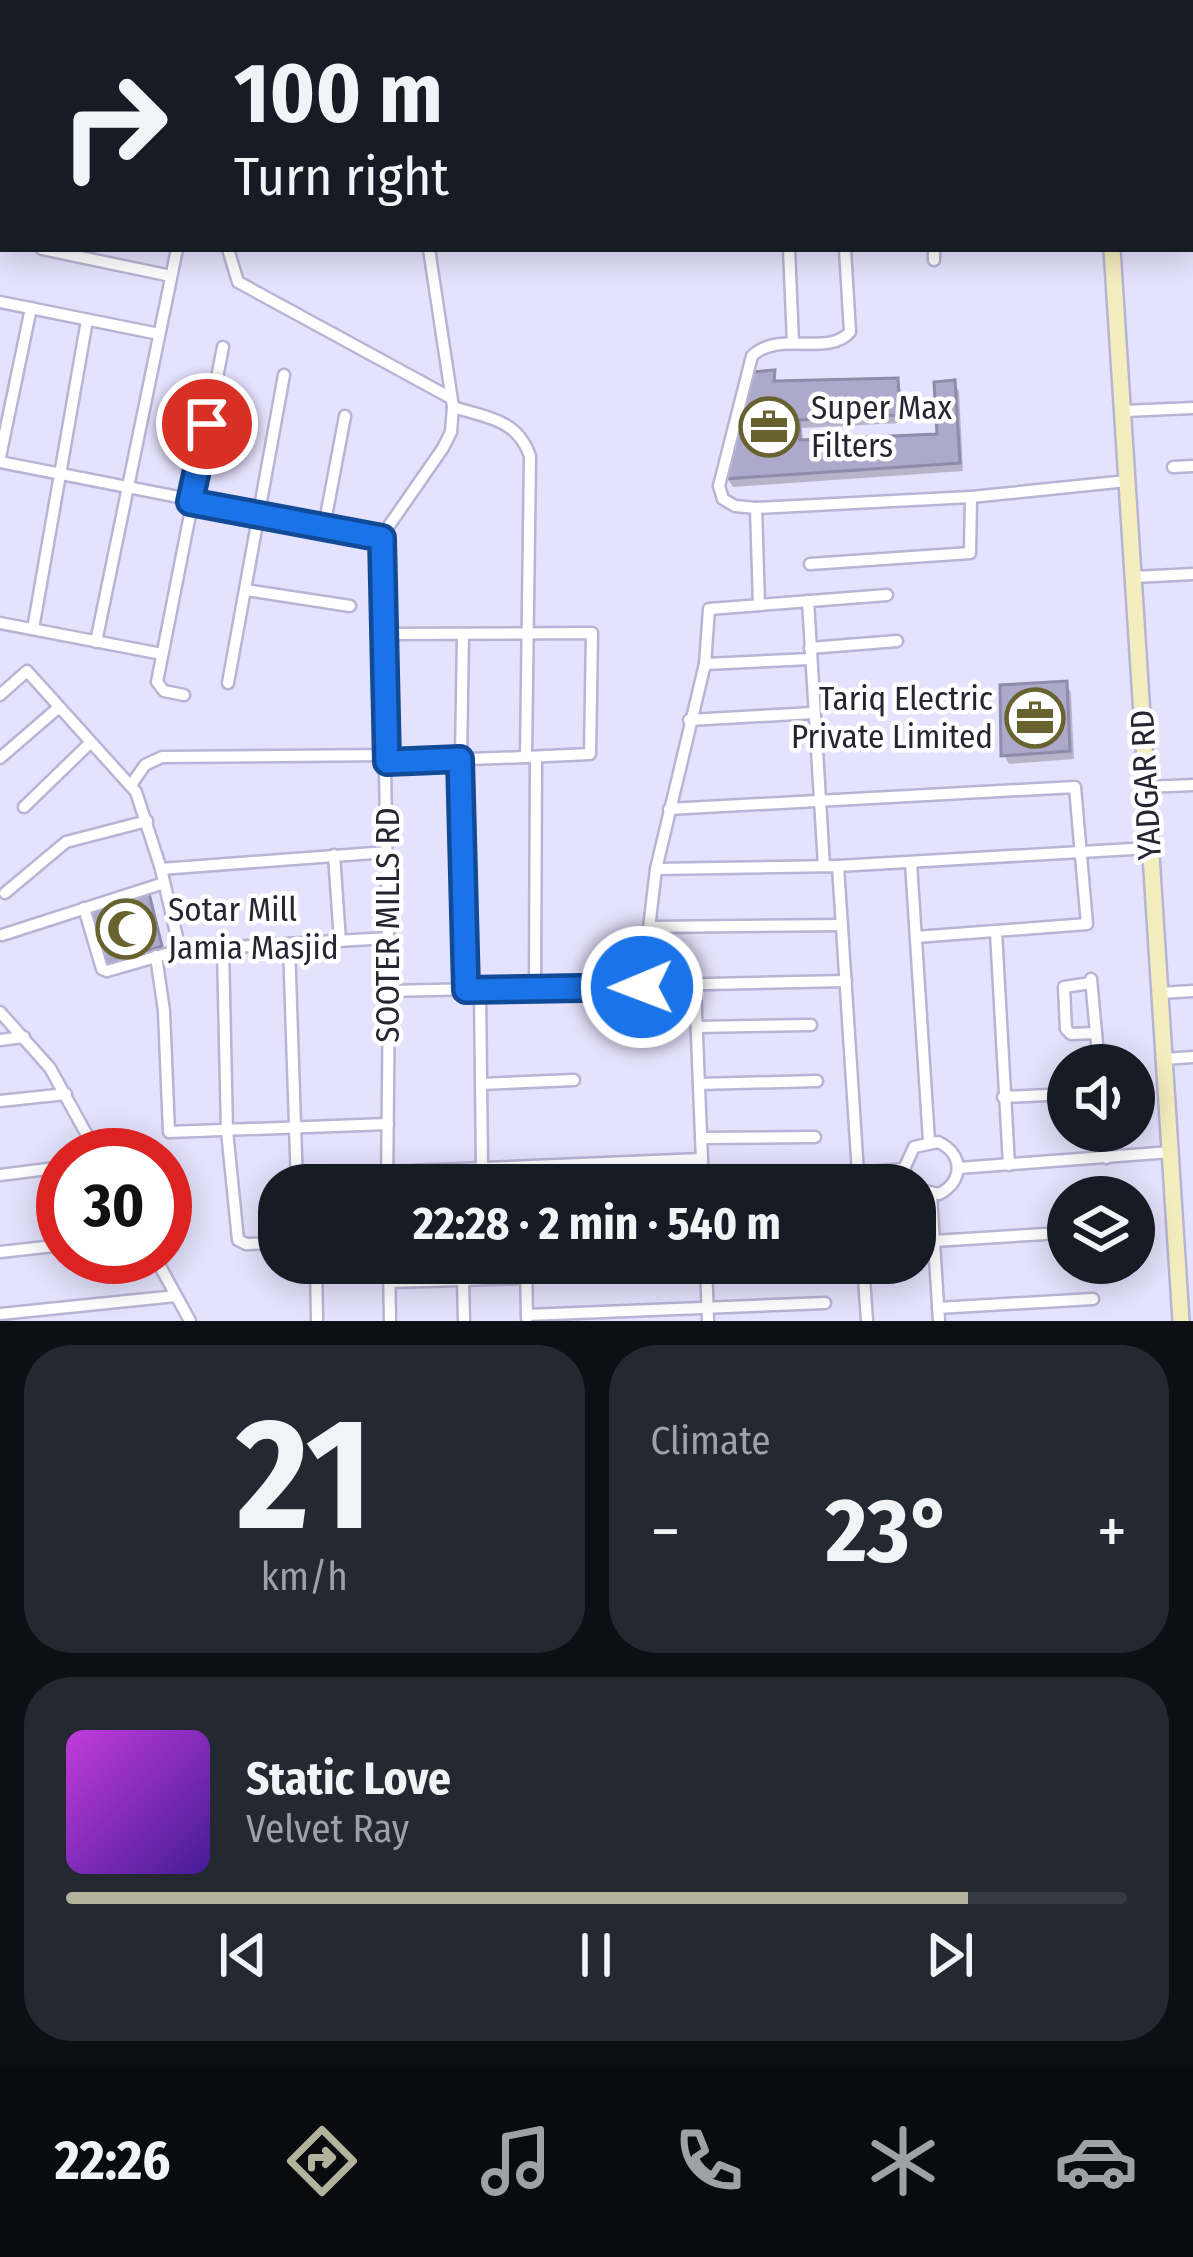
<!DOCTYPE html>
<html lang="en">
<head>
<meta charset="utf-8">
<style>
	:root { --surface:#171b24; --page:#242831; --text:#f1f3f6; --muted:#9ea1a6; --line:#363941; --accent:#b3b29c }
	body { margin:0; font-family:"Fira Sans Condensed",sans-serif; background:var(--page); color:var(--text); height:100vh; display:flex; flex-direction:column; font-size:45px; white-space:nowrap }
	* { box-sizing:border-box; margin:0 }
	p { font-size:39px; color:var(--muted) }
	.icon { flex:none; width:66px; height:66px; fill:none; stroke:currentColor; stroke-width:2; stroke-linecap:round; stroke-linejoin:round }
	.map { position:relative; height:1321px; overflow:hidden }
	.sheet { display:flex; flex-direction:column; gap:24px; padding:24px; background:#0d0f14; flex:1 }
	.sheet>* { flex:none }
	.hud { position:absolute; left:0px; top:0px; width:1194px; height:252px; box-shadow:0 6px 30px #0003; background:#171b24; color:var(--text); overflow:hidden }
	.buttons { position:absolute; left:1047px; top:1044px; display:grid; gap:24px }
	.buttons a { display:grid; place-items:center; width:108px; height:108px; border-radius:50%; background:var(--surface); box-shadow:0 6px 30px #0003; font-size:60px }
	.speed { position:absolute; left:36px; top:1128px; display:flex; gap:24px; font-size:60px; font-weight:700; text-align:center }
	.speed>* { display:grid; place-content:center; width:156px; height:156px; border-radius:50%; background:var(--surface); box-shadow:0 6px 30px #0003; line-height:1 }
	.speed .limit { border:18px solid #d22; background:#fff; color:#111 }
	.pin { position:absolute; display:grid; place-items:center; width:102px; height:102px; color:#fff; margin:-51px; border:6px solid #fff; border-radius:50%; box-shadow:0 3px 12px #0007 }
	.me { position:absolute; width:132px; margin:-66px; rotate:269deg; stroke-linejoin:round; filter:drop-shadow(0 0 9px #0008) }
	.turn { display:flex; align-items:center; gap:42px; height:252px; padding:0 36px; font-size:54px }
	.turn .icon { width:156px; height:156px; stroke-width:2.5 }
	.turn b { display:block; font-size:84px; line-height:102px }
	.big { font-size:90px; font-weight:700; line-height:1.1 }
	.sheet .widget { flex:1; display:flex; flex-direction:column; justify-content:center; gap:18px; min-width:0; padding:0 42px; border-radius:48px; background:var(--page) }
	.sheet .dial { align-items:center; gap:0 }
	.dial b { font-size:156px; line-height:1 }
	.song { display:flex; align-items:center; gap:36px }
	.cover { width:144px; height:144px; border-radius:18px; background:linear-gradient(135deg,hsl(290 70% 55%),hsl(260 70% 35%)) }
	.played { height:12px; border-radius:6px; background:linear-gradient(90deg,var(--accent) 85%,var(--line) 85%) }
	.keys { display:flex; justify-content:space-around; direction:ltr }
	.heat { display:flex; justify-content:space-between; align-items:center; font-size:66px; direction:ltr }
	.sheet .tiles { flex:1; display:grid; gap:24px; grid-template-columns:1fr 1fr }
	.widget:last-child { grid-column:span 2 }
	.trip { position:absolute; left:258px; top:1164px; width:678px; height:120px; border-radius:48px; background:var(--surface); box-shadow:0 6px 30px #0003; font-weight:700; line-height:120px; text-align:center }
	.tab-bar { display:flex; height:192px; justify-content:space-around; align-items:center; background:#090b0e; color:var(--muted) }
	.tab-bar .icon { width:84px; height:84px }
	.tab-bar .on { color:var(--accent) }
	.tab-bar b { font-size:54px; color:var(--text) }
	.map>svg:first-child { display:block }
	.shadow { fill:#0003 }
	.building { fill:#ada9ca; stroke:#8f8baa; stroke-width:3 }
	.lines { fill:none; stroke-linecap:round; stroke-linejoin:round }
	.street-casing { stroke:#b8b4d5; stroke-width:15 }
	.secondary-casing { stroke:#b8b4d5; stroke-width:20 }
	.street { stroke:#fff; stroke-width:10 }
	.secondary { stroke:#f3eebe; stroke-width:15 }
	.route-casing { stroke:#114b97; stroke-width:30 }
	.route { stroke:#1a73e8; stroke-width:21 }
	.labels { text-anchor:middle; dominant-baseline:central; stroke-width:9; stroke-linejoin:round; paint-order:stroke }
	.poi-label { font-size:33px; fill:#272532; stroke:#fff; text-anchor:start }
	.street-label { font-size:33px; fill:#272532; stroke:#fff }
</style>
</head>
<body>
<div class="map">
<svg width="1193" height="1321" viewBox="0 0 1193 1321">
	<rect width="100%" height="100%" fill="#e5e2fd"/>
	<g class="shadow">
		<polygon points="336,0 378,0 378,3 338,3"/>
		<polygon points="773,373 779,384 896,381 901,390 903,423 802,428 803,442 941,437 954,383 959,391 963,471 733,487 728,479"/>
		<polygon points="1066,684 1071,693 1074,759 1009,764 1004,755"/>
		<polygon points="147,897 165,955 106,966"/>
	</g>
	<g class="building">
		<polygon points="775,370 774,381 898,378 900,415 799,420 800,440 937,434 934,382 955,380 960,463 724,479 752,372"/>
		<polygon points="1067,681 1070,751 1001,756 1000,685"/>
		<polygon points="149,893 162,946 103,967 89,911"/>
	</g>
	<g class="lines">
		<g class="street-casing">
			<g id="street">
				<polyline points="50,0 50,3"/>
				<polyline points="188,0 189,3"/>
				<polyline points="515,0 515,3"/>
				<polyline points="382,3 405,1"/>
				<polyline points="0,26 3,26"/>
				<polyline points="1191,38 1193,38"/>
				<polyline points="0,106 3,130"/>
				<polyline points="1191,124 1193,124"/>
				<polyline points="0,240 3,241"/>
				<polyline points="1191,240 1193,240"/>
				<polyline points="42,249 171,276"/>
				<polyline points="228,249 238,282 451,398"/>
				<polyline points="789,249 793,343"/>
				<path d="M845 249 850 332C828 357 778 330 752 356L719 486 723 499 735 506 756 508 971 497 1127 481"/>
				<polyline points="934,249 934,260"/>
				<polyline points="0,302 159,334"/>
				<polyline points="1124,411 1193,408"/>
				<polyline points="0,457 31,308"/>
				<polyline points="0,462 382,537"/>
				<polyline points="1173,467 1193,466"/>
				<polyline points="756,508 759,605"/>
				<polyline points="324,527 345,416"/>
				<polyline points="810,564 970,553 971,497"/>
				<polyline points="1134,577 1193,574"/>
				<polyline points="246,590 350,606"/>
				<polyline points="808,601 824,866"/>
				<polyline points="0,623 162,654"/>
				<polyline points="33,629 87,320"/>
				<polyline points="383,634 592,633 590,754 526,757"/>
				<polyline points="463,634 461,759 466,990"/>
				<polyline points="96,642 177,249"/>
				<polyline points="810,648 897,641"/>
				<polyline points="705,664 810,659"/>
				<polyline points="228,683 284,375"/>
				<polyline points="0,695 27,671 136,792 161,869 180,950 389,938"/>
				<polyline points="184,695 164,691 157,682 223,347"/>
				<polyline points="689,720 813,713"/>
				<polyline points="0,758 58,708"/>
				<path d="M387 762 526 757 530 456C517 419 488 418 453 407"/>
				<polyline points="131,785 145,765 162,757 387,755"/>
				<polyline points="1146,787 1193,785"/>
				<polyline points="24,807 89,744"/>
				<polyline points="669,809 1075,787 1087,924 916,937"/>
				<polyline points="334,855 340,941"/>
				<polyline points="911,863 929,1141"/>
				<polyline points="838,866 1150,848"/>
				<polyline points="161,869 387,852"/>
				<polyline points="656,869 838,866 858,1173"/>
				<polyline points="5,893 66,842 147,821"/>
				<polyline points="84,908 102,969 107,971 180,950"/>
				<polyline points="650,927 842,925"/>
				<polyline points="996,932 1009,1165"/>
				<polyline points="2,935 164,883"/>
				<polyline points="289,945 297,1185"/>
				<polyline points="223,948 227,1131 238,1240 246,1244 279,1243"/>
				<polyline points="156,956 164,1011 169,1132 388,1124"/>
				<polyline points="1091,979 1099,1065"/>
				<polyline points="1091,983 1064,987 1066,1029 1071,1034 1096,1033"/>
				<polyline points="642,987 656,869 705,664 709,609 887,595"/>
				<polyline points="695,987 703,1185"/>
				<polyline points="535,989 536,757"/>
				<polyline points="480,990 482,1168"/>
				<polyline points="389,991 846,981"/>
				<polyline points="1159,993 1193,991"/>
				<polyline points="0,1012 50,1068 98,1155"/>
				<polyline points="697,1027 811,1025"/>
				<polyline points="0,1040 24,1037"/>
				<polyline points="1164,1059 1193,1057"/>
				<polyline points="482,1084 574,1080"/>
				<polyline points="699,1084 817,1081"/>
				<polyline points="1003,1097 1068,1094"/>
				<polyline points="0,1101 66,1094"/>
				<polyline points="1104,1131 1106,1158"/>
				<polyline points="701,1138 815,1137"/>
				<polyline points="959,1168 1171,1152"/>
				<polyline points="386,1172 702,1159"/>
				<polyline points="0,1175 63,1167"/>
				<polyline points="387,1185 389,991 381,548 386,530 443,448 451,432 453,407 429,249"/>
				<polyline points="858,1185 858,1173 904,1169"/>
				<path d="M911 1185 904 1169 914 1147 938 1142C964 1154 964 1181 939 1194L915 1189"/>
				<polyline points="931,1195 939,1321"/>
				<polyline points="934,1241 1045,1234"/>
				<polyline points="0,1252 63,1245"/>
				<polyline points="155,1257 190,1321"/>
				<polyline points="316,1263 317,1321"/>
				<polyline points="389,1263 390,1321"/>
				<polyline points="526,1263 527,1318"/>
				<polyline points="706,1263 708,1321"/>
				<polyline points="863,1263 867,1321"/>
				<polyline points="463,1280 464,1321"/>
				<polyline points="390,1282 526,1278"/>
				<polyline points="938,1308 1093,1299"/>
				<polyline points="0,1314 176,1296"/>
				<polyline points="527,1315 825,1303"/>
			</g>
		</g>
		<g class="secondary-casing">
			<g id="secondary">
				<polyline points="1093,0 1094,3"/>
				<polyline points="1112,249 1181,1321"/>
			</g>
		</g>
		<use href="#street" class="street"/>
		<use href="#secondary" class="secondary"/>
	</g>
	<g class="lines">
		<g class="route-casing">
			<polyline id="route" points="207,424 190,502 382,538 387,762 460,759 466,990 642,987"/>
		</g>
		<use href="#route" class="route"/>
	</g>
	<defs>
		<g id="office-ring" transform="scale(3)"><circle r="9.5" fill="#fff" stroke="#68622e" stroke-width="1.5"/><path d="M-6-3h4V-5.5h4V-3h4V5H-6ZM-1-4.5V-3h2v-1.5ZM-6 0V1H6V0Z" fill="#68622e"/></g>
		<g id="mosque-ring" transform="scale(3)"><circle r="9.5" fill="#fff" stroke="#68622e" stroke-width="1.5"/><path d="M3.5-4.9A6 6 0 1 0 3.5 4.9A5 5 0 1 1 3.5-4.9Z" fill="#68622e"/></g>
	</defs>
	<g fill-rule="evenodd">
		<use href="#office-ring" x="769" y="427"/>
		<use href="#office-ring" x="1035" y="718"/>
		<use href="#mosque-ring" x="126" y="929"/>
	</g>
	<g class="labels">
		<g class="poi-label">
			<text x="811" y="408">Super Max<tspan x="811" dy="38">Filters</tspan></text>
			<text x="993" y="699" text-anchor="end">Tariq Electric<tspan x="993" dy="38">Private Limited</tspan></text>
			<text x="168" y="910">Sotar Mill<tspan x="168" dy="38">Jamia Masjid</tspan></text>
		</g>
		<g class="street-label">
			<text transform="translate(1146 785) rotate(-93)">YADGAR RD</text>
			<text transform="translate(388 925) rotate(-90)">SOOTER MILLS RD</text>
		</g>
	</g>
</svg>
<div class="buttons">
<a><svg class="icon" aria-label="sound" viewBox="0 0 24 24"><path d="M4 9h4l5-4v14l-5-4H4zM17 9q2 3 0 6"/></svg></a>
<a><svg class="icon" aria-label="layers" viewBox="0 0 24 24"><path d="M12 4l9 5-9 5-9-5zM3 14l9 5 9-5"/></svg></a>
</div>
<div class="speed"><div class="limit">30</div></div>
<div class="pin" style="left:207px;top:424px;background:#d93025"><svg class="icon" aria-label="arrive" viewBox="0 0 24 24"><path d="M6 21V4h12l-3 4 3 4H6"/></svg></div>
<svg class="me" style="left:642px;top:987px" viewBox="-20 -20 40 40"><circle r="17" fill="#1a73e8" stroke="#fff" stroke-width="3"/><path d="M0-11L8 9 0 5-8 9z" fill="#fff"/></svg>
<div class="trip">22:28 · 2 min · 540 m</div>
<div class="hud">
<div class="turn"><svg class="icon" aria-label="right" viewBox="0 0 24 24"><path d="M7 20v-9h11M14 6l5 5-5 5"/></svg><div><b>100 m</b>Turn right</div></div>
</div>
</div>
<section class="sheet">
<div class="tiles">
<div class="widget dial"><b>21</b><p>km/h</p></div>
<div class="widget"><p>Climate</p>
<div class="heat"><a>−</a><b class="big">23°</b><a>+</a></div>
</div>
<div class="widget">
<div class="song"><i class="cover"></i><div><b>Static Love</b><p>Velvet Ray</p></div></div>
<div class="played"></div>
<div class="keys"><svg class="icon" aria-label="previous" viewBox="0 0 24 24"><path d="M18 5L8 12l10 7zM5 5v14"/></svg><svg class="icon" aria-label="pause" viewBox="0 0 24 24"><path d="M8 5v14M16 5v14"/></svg><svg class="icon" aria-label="next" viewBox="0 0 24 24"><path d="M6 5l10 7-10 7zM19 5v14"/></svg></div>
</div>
</div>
</section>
<nav class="tab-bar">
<b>22:26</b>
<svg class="icon on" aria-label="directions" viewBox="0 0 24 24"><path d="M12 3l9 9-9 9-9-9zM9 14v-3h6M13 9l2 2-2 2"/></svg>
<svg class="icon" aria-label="music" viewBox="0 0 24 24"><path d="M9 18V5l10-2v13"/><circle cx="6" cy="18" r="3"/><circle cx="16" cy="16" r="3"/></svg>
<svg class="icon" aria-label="phone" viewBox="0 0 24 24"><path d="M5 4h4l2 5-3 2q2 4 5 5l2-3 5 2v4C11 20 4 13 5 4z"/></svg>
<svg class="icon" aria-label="climate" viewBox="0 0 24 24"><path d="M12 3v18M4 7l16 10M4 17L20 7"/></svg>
<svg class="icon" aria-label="car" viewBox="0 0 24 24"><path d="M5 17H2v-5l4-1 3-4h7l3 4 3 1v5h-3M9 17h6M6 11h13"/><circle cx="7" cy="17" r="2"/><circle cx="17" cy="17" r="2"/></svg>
</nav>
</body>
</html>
